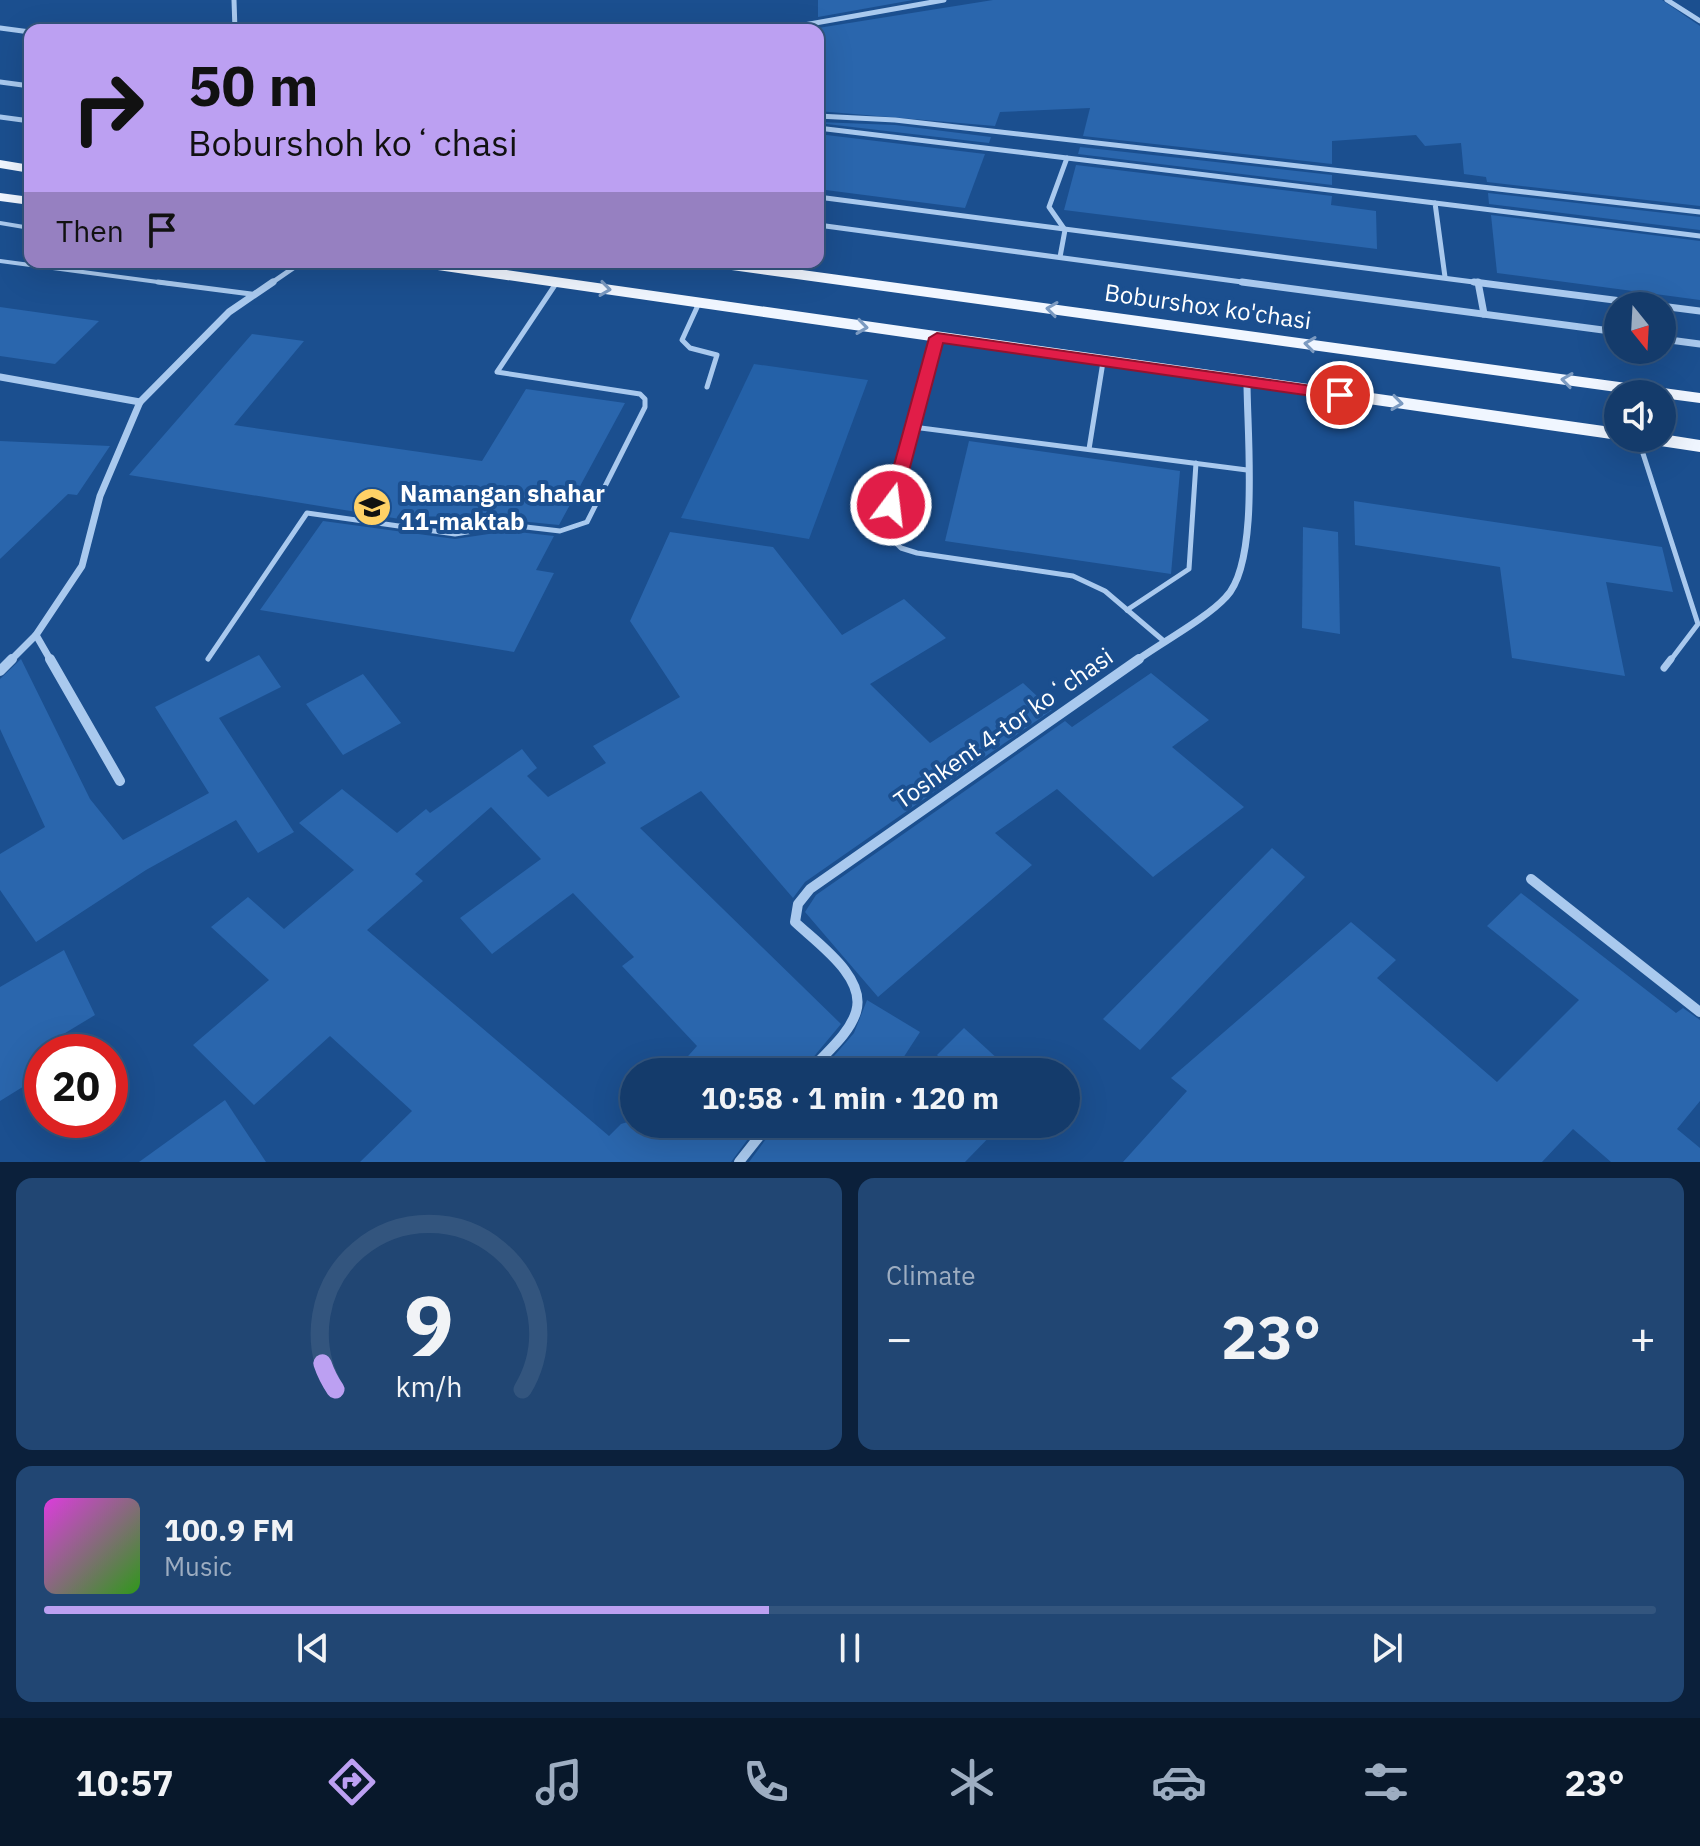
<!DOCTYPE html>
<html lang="en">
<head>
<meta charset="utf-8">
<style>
	:root { --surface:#143b6b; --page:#214673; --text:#f1f3f6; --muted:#9dadc1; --line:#33557e; --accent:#bca0f2 }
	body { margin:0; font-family:"IBM Plex Sans",sans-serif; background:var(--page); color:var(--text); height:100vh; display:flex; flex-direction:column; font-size:30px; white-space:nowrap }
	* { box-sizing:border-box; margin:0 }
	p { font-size:26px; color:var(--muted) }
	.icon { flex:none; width:44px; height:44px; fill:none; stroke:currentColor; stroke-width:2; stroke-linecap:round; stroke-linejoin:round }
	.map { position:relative; height:1162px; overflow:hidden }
	.panel { display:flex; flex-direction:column; gap:16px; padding:16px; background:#0b203b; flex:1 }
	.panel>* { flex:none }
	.hud { position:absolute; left:24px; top:24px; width:800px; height:244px; border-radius:16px; box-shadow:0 8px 32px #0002,0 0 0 2px var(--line); background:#bca0f2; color:#111; overflow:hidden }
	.needle { width:52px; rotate:162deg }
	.controls { position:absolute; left:1604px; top:292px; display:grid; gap:16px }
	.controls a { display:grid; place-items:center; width:72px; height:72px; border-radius:50%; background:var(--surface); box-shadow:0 8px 32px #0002,0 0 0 2px var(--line); font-size:40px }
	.speed { position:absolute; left:24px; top:1034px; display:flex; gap:16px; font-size:40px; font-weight:700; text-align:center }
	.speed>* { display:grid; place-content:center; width:104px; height:104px; border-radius:50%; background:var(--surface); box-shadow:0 8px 32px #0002,0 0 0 2px var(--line); line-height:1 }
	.speed .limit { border:12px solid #d22; background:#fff; color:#111 }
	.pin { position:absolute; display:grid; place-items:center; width:68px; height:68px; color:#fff; margin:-34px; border:4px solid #fff; border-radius:50%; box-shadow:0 2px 8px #0007 }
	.me { position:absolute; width:88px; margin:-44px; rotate:15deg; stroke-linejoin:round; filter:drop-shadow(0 0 6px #0008) }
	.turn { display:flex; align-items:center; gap:28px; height:168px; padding:0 32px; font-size:36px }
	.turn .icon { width:104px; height:104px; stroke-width:2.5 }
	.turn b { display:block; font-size:56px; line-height:68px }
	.then { display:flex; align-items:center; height:76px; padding:0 32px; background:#0003; gap:16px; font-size:30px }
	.big { font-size:60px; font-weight:800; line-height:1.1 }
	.panel .card { flex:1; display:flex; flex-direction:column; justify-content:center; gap:12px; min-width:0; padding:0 28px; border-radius:16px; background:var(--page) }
	.panel .dial { align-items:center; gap:0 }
	.dial svg { height:208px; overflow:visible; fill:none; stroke:var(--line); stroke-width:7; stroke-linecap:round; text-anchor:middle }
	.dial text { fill:var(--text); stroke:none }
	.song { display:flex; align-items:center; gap:24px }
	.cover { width:96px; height:96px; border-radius:12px; background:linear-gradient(135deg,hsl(300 70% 55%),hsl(110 70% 35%)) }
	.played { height:8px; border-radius:4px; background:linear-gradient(90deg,var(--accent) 45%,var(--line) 45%) }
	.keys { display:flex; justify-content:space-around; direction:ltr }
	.heat { display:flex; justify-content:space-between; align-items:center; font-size:44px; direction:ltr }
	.panel .tiles { flex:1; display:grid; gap:16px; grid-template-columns:1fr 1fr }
	.card:last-child { grid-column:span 2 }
	.trip { position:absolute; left:620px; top:1058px; width:460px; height:80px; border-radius:40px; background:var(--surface); box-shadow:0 8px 32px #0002,0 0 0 2px var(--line); font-weight:800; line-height:80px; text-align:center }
	.menu { display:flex; height:128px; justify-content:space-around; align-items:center; background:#08182b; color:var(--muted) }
	.menu .icon { width:56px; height:56px }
	.menu .current { color:var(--accent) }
	.menu b { font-size:36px; color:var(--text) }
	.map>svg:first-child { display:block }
	.green { fill:#2461a8 }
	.building { fill:#2a66ad }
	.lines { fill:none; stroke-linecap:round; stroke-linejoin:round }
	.lane-far2 { stroke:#a9c9ee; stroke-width:4 }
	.lane-far1 { stroke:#a9c9ee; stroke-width:5 }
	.lane { stroke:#a9c9ee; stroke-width:7 }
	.street-far2 { stroke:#a9c9ee; stroke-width:5 }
	.street-far1 { stroke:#a9c9ee; stroke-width:7 }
	.street { stroke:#a9c9ee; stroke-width:10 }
	.primary { fill:#f0f6ff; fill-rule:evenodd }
	.oneway { stroke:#7b9ac1 }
	.route { fill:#e11d48; stroke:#92132f; stroke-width:2 }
	.labels { text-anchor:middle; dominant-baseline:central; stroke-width:8; stroke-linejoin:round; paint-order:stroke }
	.street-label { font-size:24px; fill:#fff; stroke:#1b4f8f }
	.poi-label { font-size:24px; font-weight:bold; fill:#fff; stroke:#1b4f8f; text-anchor:start }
</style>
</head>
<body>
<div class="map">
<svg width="1700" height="1162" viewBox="0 0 1700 1162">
	<rect width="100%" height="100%" fill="#1b4f8f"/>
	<polygon class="green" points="754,364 868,380 809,539 681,518"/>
	<g class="building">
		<polygon points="818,0 913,0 818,17"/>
		<polygon points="993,0 1662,0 1700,26 1700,206 1487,182 1486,177 1464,174 1461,143 1425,146 1416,135 1332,141 1332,164 1083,136 1090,108 1000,112 995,126 818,111 818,28"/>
		<polygon points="818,123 818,122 895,125 991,137 989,143"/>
		<polygon points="818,134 985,154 965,208 818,189"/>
		<polygon points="1080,147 1332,175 1332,185 1078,154"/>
		<polygon points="1076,165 1332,196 1331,205 1376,211 1377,249 1064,210"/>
		<polygon points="1488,193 1700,217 1700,230 1489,204"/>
		<polygon points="1491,215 1700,241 1700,300 1497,273"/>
		<polygon points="0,307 99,321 55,364 0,356"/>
		<polygon points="252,334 304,341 234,425 482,461 526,389 625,403 559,525 509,520 455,528 129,475"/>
		<polygon points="0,441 110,446 77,495 68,494 0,559"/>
		<polygon points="969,441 1180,471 1171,574 945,541"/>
		<polygon points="1354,501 1662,547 1673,592 1606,582 1625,676 1512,658 1500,567 1355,545"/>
		<polygon points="323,521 455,539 509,531 554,536 536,570 554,573 514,652 260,610"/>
		<polygon points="1303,527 1338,532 1340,634 1302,628"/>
		<polygon points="670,532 773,547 842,635 904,599 946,638 870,684 930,743 1023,683 1052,710 805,882 793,898 701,791 640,828 841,1024 801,1072 674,1072 697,1046 622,966 634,957 573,893 492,954 460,918 541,859 491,807 415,874 423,881 367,930 609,1136 621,1124 634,1120 634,1124 759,1124 731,1162 360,1162 412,1111 330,1036 254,1105 193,1045 269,980 211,927 248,897 284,929 354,870 299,823 342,789 397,833 426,809 430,813 522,749 537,768 527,776 548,797 606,763 593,746 680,697 630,621"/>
		<polygon points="259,655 281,687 219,718 294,832 258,853 236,820 146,870 36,942 0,890 0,854 45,827 0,729 0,679 21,659 90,799 123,840 209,793 155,707"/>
		<polygon points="1151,673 1209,720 1172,747 1244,807 1153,877 1057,789 995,833 1032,865 878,997 805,912 816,895 1065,721 1072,727"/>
		<polygon points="363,674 401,723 343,755 306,704"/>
		<polygon points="1272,848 1305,877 1140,1050 1103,1019"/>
		<polygon points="1521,893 1676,1013 1683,1008 1700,1020 1700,1101 1677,1129 1700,1148 1700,1162 1611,1162 1573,1129 1542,1162 1123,1162 1187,1091 1171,1078 1351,922 1396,960 1377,978 1497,1082 1579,1000 1487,926"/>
		<polygon points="64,950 95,1015 42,1047 42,1075 0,1101 0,987"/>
		<polygon points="867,1000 920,1032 894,1072 820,1072 854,1033"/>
		<polygon points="964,1028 1012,1072 955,1072 937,1055"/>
		<polygon points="225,1100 266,1162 139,1162"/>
		<polygon points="777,1124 1002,1124 965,1162 749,1162"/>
	</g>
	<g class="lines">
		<g class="lane-far2">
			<polyline points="0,223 30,228"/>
			<polyline points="0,261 173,284"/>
			<polyline points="254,262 293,268"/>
		</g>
		<g class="lane-far1">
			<polyline points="158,282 251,294"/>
			<polyline points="699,303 682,340 690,348 717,355 707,387"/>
			<polyline points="937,338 884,531 901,548 917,553 1073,576 1105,591 1165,642"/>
			<polyline points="913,427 1247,470"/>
			<polyline points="1638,438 1698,624 1670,661"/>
			<polyline points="1089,449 1103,362"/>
			<polyline points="1127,610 1189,569 1196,463"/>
			<polyline points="208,659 307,513 455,534 509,525 560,531 587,522 645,407 645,399 640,394 497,372 557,282"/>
		</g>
		<polyline class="lane" points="1664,668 1671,659"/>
		<g class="street-far2">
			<polyline points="234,0 235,30"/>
			<polyline points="1667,0 1700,21"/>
			<polyline points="0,28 30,32"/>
			<polyline points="776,30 944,0"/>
			<polyline points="0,82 30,86"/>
			<polyline points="818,116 895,120 1700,212"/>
			<polyline points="0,117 30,121"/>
			<polyline points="818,128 1067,158"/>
			<polyline points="818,197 1489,284"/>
			<polyline points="1435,203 1700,236"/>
			<polyline points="818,225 1257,284"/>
			<polyline points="1060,257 1065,230 1049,207 1067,158 1435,203 1445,277"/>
			<polyline points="270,284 302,262"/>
		</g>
		<g class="street-far1">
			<polyline points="1242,282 1618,332"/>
			<polyline points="1474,282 1700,311"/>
			<polyline points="1478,282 1484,314"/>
			<polyline points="1662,339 1700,344"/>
			<polyline points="0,377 140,402"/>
			<polyline points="36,635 51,661"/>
			<polyline points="10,661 36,635 82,566 100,496 140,402 229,312 273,282"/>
			<path d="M1136 661C1161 643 1207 618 1226 597 1260 562 1247 433 1247 382"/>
		</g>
		<g class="street">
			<polyline points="50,659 120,781"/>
			<polyline points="0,671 12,659"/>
			<polyline points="1531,879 1700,1012"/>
			<path d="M809 1072C824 1054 849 1035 856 1012 867 977 817 943 795 922L798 904 810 889 1139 659"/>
			<polyline points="739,1162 769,1124"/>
		</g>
		<g class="primary">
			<polygon points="0,160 30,165 30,173 0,168"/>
			<polygon points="0,193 30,197 30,205 0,201"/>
			<polygon points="409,262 450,262 1618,428 1618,438 1624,438 1618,440 417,267"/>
			<polygon points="702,262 744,262 1700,393 1700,403 1662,398 1662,394 1631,394 710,267"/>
			<polygon points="1662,434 1700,440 1700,452 1647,444 1638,438 1662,438"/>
		</g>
	</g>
	<defs><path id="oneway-chevron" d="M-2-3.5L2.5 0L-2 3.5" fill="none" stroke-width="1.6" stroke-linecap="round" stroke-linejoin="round" transform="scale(2)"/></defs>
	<g class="oneway">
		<use href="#oneway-chevron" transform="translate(605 289) rotate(8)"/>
		<use href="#oneway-chevron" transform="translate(1052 309) rotate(-172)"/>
		<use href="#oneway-chevron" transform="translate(862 327) rotate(8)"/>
		<use href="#oneway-chevron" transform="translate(1310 344) rotate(-172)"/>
		<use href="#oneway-chevron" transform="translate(1567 380) rotate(-172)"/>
		<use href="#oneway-chevron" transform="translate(1397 403) rotate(8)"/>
	</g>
	<polygon class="route" points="937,333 1340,390 1348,395 1340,400 943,343 900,505 891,511 883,505 929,338"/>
	<defs>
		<g id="school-disc" transform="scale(2)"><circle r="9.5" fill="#ffd166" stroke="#1b4f8f"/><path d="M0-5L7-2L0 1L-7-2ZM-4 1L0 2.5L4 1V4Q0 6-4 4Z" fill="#111"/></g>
	</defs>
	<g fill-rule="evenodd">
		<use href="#school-disc" x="372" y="507"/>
	</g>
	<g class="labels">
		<g class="street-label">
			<text transform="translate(1208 306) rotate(8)">Boburshox ko'chasi</text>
			<text transform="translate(1003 728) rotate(-35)">Toshkent 4-tor koʻchasi</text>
		</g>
		<g class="poi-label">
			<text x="400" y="493">Namangan shahar<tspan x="400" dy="28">11-maktab</tspan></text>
		</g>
	</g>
</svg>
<div class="controls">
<a><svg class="needle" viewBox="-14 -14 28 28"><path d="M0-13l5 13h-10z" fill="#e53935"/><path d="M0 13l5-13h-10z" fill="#9dadc1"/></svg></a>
<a><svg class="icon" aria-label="sound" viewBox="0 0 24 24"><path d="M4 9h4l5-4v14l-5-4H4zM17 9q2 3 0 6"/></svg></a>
</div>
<div class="speed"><div class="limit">20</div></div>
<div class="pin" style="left:1340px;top:395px;background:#d93025"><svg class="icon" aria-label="arrive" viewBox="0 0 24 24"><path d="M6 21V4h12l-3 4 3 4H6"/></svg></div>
<svg class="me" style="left:891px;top:505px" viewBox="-20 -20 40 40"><circle r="17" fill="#e11d48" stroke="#fff" stroke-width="3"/><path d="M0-11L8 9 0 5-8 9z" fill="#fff"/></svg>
<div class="trip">10:58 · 1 min · 120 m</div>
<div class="hud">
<div class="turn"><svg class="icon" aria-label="right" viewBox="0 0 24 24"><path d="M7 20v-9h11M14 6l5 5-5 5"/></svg><div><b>50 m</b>Boburshoh koʻchasi</div></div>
<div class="then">Then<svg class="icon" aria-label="arrive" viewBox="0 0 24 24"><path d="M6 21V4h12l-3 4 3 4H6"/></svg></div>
</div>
</div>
<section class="panel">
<div class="tiles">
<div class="card dial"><svg viewBox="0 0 100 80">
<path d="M14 69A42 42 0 1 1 86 69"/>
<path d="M14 69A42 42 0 0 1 9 59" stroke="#bca0f2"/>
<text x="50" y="56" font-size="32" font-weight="700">9</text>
<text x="50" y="72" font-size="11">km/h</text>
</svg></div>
<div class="card"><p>Climate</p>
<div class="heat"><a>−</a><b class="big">23°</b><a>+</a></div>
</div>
<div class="card">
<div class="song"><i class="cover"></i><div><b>100.9 FM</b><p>Music</p></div></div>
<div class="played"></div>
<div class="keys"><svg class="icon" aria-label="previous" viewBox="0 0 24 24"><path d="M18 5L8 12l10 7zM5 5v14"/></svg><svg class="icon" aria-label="pause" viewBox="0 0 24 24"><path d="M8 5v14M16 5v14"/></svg><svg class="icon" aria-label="next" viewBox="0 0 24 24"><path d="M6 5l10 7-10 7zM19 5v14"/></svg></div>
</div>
</div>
</section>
<nav class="menu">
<b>10:57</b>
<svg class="icon current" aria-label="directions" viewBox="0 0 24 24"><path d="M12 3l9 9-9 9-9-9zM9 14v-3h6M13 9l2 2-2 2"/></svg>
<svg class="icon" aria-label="music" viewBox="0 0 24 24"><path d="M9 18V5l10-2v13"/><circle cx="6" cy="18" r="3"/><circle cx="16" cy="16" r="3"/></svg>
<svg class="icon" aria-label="phone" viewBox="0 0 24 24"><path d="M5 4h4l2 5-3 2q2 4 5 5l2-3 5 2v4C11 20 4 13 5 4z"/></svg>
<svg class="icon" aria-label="climate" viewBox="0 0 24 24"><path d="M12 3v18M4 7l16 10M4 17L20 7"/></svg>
<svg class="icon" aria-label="car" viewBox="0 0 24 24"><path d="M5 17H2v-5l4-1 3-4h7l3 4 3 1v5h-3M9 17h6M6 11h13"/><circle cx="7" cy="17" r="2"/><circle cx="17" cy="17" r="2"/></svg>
<svg class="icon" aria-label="filters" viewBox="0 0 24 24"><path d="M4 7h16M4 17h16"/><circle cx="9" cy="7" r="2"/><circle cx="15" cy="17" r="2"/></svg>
<b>23°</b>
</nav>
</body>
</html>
